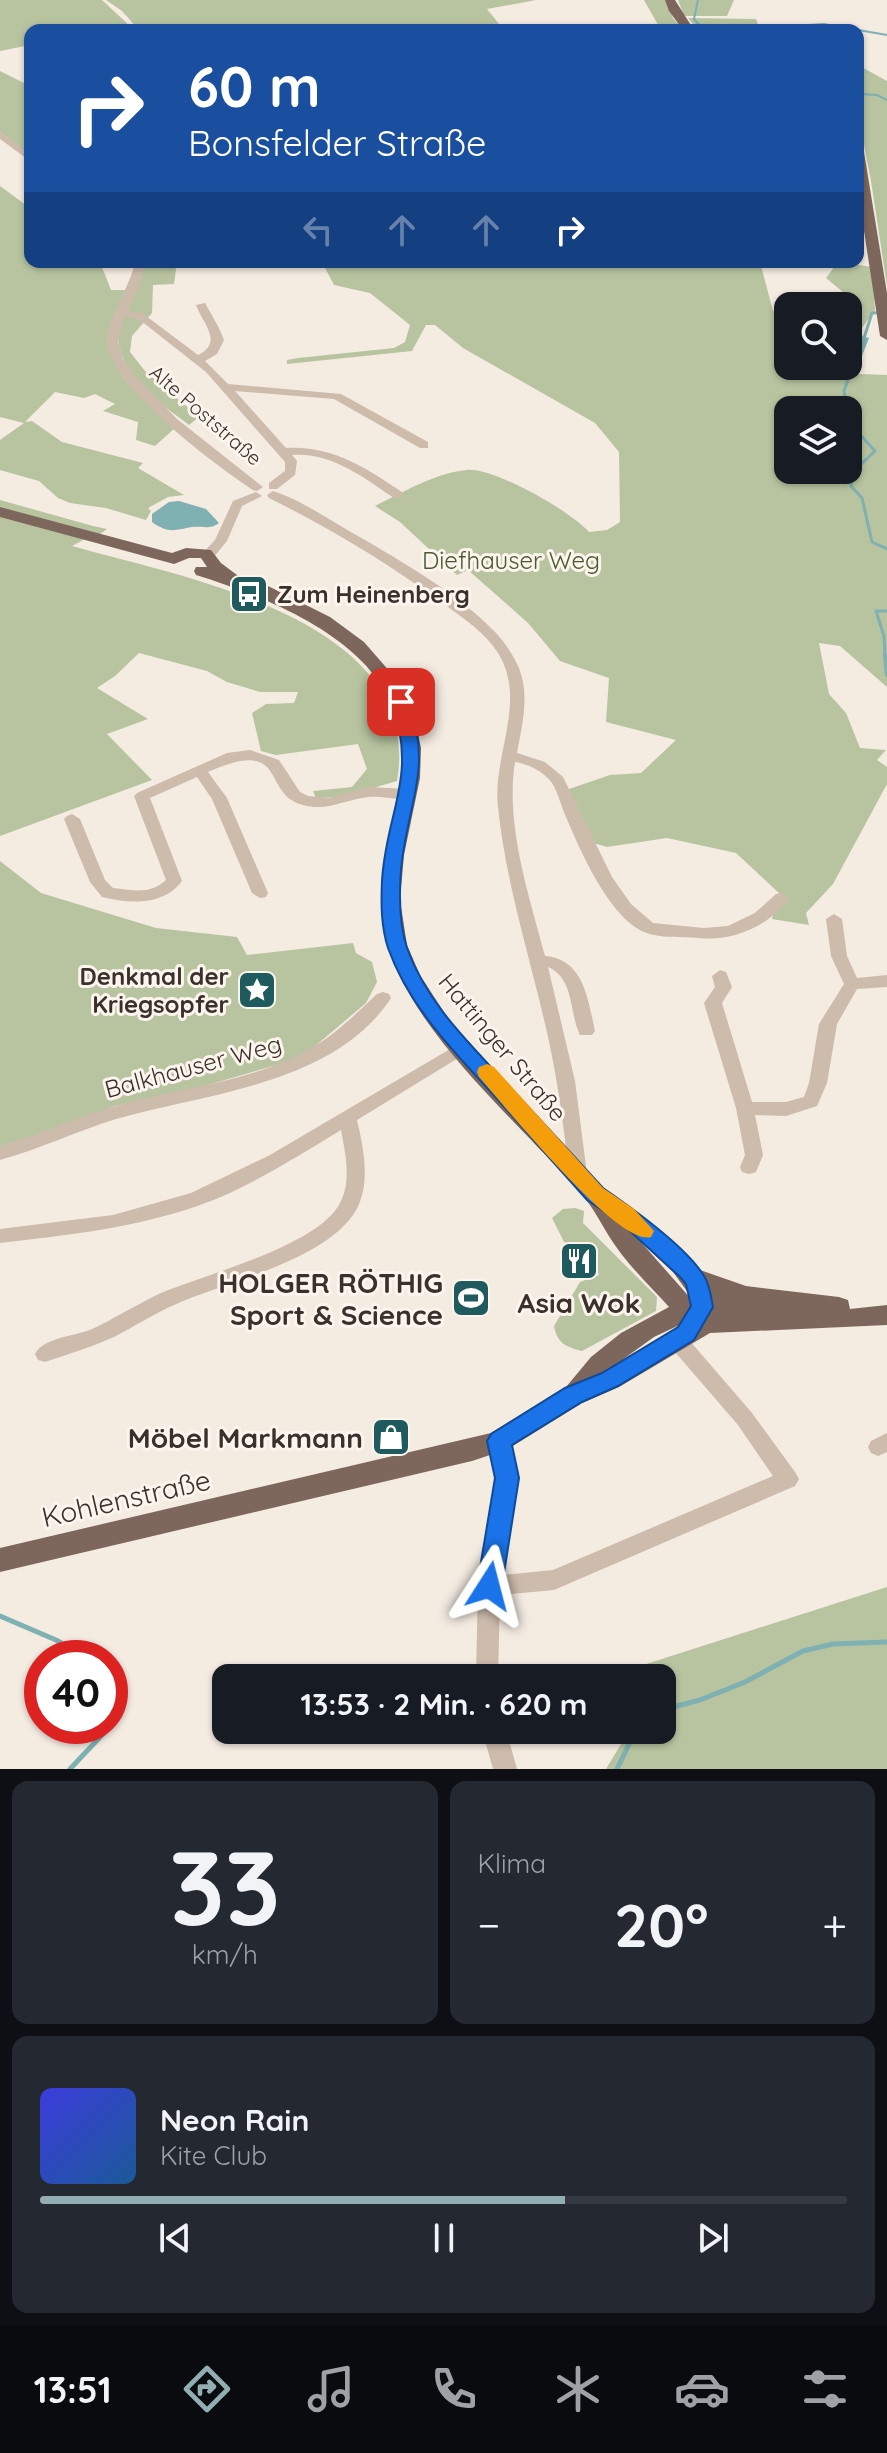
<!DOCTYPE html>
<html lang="de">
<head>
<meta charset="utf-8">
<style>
	:root { --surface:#171b24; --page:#242831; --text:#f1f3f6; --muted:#9ea1a6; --line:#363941; --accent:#92aeb2 }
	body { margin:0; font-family:Quicksand,sans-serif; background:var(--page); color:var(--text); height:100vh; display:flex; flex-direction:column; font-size:30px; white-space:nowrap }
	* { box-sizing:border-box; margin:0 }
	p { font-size:26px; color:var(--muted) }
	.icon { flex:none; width:44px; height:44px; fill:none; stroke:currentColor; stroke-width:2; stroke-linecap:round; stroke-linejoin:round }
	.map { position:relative; height:1769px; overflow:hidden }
	.drawer { display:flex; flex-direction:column; gap:12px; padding:12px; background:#0d0f14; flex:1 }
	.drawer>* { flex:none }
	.banner { position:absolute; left:24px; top:24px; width:840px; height:244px; border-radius:16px; box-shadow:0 2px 6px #0004; background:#1a4fa0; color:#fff; overflow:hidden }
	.tools { position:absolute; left:774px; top:292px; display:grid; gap:16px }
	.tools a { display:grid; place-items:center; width:88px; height:88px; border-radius:16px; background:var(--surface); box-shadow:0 2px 6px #0004; font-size:40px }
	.speed { position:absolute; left:24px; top:1640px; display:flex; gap:16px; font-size:40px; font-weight:700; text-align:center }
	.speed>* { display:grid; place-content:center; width:104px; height:104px; border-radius:50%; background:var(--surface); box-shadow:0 2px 6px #0004; line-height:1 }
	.speed .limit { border:12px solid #d22; background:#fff; color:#111 }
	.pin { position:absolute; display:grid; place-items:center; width:68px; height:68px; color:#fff; margin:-34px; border-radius:16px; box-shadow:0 4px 12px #0006 }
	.me { position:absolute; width:88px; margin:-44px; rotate:9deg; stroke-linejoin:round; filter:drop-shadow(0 0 6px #0008) }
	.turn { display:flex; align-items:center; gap:28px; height:168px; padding:0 32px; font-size:36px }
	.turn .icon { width:104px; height:104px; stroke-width:2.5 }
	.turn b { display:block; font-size:56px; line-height:68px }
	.lanes { display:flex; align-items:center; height:76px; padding:0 32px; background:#0003; justify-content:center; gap:40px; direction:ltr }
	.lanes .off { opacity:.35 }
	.big { font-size:60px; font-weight:800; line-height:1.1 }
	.drawer .widget { flex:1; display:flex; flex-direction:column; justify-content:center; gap:12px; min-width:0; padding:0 28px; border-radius:16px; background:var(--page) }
	.drawer .dial { align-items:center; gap:0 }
	.dial b { font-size:104px; line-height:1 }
	.song { display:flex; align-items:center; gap:24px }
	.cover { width:96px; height:96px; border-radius:12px; background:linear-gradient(135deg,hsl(240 70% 55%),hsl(210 70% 35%)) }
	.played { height:8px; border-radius:4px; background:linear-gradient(90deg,var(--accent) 65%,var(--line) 65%) }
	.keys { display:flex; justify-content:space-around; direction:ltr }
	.heat { display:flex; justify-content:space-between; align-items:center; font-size:44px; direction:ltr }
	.drawer .tiles { flex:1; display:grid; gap:12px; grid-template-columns:1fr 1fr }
	.widget:last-child { grid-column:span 2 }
	.trip { position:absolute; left:212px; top:1664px; width:464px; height:80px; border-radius:16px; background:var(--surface); box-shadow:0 2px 6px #0004; font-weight:800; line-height:80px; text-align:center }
	.dock { display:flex; height:128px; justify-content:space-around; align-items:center; background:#090b0e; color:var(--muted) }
	.dock .icon { width:56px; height:56px }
	.dock .active { color:var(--accent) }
	.dock b { font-size:36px; color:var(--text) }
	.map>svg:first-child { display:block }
	.green { fill:#b8c4a0; fill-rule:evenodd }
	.water { fill:#7fb0b2 }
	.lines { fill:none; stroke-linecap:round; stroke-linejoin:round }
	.stream-far3 { stroke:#7fb0b2; stroke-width:2 }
	.stream-far2 { stroke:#7fb0b2; stroke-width:3 }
	.stream-far1 { stroke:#7fb0b2; stroke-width:4 }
	.stream { stroke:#7fb0b2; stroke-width:5 }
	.canal { fill:#7fb0b2; fill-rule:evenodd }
	.minor { fill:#cdbbac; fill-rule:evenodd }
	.major { fill:#7d675c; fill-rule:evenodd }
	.route { fill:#1a73e8; stroke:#114b97; stroke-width:2 }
	.slow { fill:#f59e0b }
	.labels { text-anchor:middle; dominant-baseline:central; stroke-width:6; stroke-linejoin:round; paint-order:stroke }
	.far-street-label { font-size:20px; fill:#3b302b; stroke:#fbf5ee }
	.park-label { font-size:24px; fill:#4a5a2e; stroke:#fbf5ee }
	.poi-label { font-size:24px; font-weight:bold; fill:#3b302b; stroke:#fbf5ee; text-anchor:start }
	.street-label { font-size:24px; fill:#3b302b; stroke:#fbf5ee }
	.near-poi-label { font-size:28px; font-weight:bold; fill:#3b302b; stroke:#fbf5ee; text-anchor:end }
	.near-street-label { font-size:28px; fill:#3b302b; stroke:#fbf5ee }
</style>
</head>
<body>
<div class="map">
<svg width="887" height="1769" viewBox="0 0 887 1769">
	<rect width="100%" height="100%" fill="#f4ebe1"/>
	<g class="green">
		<polygon points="0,0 102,0 131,27 113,30 30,30 30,45 0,51"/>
		<polygon points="106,0 536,0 487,9 504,30 139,30 122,11"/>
		<polygon points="644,0 666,0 673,18 683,30 661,30"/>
		<polygon points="678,0 734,0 727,16 684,16"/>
		<polygon points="688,18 756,19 760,30 698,30"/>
		<polygon points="858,65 887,81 887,286 871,181 864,144 858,131"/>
		<polygon points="0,71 30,86 30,156 0,131"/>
		<path d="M0 186 30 208V262H100L111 290H130L143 262H177L174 284 153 285 152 313 132 336 130 352 145 371 199 417 189 425C160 403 122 377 118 339H110C111 378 149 404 176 427L155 446 136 440 138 422 103 411 115 404 95 394 84 398 55 392 25 422 32 421 62 442 143 463 138 468 184 495 168 497 148 508 151 511 146 520 106 508 70 503 58 498 39 481 0 470V440L24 423 0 417Z"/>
		<path d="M322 262H760L773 311 788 313V366H834V373L887 375V687L840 646 819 643 829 694 846 713 860 748 886 750 877 760 887 767V784L833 884 806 913 809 925 772 919 779 893 736 853 667 838 607 847 590 842 569 789 610 775 641 773 676 740 606 722 609 678 560 661 528 623 468 570 457 575 400 522 375 506C404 492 433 474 466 470 492 466 572 512 589 532L607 530 620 522 619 452 595 423 463 348 435 325H426L412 351 287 364V360L298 358 394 348 405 342 410 325 370 293 334 285ZM788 410H848V470H788Z"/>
		<polygon points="838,262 872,267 875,310 848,347 848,306 844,306 849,297 826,278"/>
		<polygon points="0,500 93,526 107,529 99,535 0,508"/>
		<path d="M0 516 85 539 72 546C184 578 425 619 397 781L342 797 316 798 313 791 352 787 367 769 358 744 276 755 261 751 252 713 266 704 294 703 298 692H260L227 682 207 671 139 653 115 676 97 688 148 719 107 734 152 780 0 836Z"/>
		<polygon points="0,861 41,893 156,928 237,937 247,955 353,943 356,953 372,962 377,982 366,1003 301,1058 194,1089 115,1106 37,1137 0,1146"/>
		<path d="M575 1208 584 1211 583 1223 657 1297 656 1311 582 1351C566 1347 557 1343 554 1326L580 1282 599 1275 588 1249 564 1242 552 1218 563 1209Z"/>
		<polygon points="887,1587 887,1769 606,1769 624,1739 624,1730 662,1730 662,1678 616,1678 615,1674"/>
	</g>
	<path class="water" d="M179 501 206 509 219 523C209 530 204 526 192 527 175 530 169 534 152 522V514L169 502Z"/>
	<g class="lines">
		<g class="stream-far3">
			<polyline points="698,0 694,19 704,30"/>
			<polyline points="792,26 824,24 887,35"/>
			<polyline points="858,94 877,95 887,100"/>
		</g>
		<g class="stream-far2">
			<polyline points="864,338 872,313 887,312"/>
			<polyline points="848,410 844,391 850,374"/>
			<polyline points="848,412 855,429 875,451 853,472 851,486 862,498 872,542 887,549"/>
			<polyline points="885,657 884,636 876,611 887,611"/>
		</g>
		<polyline class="stream-far1" points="885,655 887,675"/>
		<g class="stream">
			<polyline points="0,1616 56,1640 87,1658"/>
			<polyline points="662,1710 700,1700 745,1682 803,1651 833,1644 887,1642"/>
			<polyline points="70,1769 119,1717 122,1691 110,1673"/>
			<polyline points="617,1769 636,1730"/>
		</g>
		<polygon class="canal" points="861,336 869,338 855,374 846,376 845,374"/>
		<g class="minor">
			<polygon points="0,131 30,153 30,161 0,139"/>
			<path d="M135 262H145L140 283 128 311 142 313 198 355C224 342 203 324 196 305L205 303C212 316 219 326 224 340L217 354 205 361 228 384 341 394 428 442V448H420L334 399 235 391 286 448C332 445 366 468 402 492V498H394C363 477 331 452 292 455L297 461 295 475 277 489H269V483L285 471V462L206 372 145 324 135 318 125 317 118 342 123 359 135 376 177 419 263 487 257 491 253 490C214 464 113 389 107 343 104 325 131 285 135 262Z"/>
			<path d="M273 491C298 499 322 515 344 528 394 557 456 591 496 633 506 644 513 655 519 668 530 696 522 725 517 753L545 762 563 777 612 877 631 904 653 923 704 928 728 926 755 913 776 894 782 893 790 898C769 926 733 942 699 938 681 936 660 939 644 932 609 917 580 850 566 817 561 806 558 792 552 783 543 771 528 764 515 762 505 825 529 895 545 956 584 959 588 1000 595 1031L592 1035H580C569 1013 575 979 548 967L575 1081 587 1174 585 1179 578 1181 571 1179 569 1174C564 1128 558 1082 548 1037 531 960 506 885 498 807 492 755 528 701 498 653 486 633 463 618 444 604 389 564 330 528 269 498L267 495Z"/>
			<polygon points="256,492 262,496 242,506 227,541 213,558 203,558 201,555 215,540 233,501"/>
			<path d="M250 750 279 760 300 792 308 796 330 798 368 787 409 789 417 794C405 804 384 795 369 797 345 799 328 812 303 805 260 794 290 736 208 772L227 798 268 893 266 897 260 898 252 893 212 799 197 777 150 798 182 881C163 906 130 904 102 897L90 882 64 819 67 816 72 814 80 819 105 880 113 888C133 890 150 895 166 880L134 796 137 793 227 753Z"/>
			<polygon points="834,914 842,919 847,956 857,978 887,975 887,987 857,989 837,1024 827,1083 817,1106 786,1116 755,1115 763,1155 756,1172 749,1174 742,1172 740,1167 745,1155 736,1108 704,1003 715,987 712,976 720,970 726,972 732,987 722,1003 752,1102 786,1102 804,1097 809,1083 819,1024 844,984 831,956 826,919"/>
			<path d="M383 992 389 994 391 998C334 1085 206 1093 116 1119 77 1131 40 1149 0 1160V1146C40 1135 77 1117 116 1106 185 1086 260 1082 321 1042 342 1028 359 1011 377 994Z"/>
			<path d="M462 1042 468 1044 471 1048 468 1052 357 1120C364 1150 372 1188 353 1215 320 1262 225 1282 174 1305 153 1314 134 1327 114 1337 92 1347 68 1354 45 1362L38 1360 35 1354C43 1338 74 1336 90 1330 114 1319 137 1304 161 1293 206 1274 318 1246 340 1203 352 1181 345 1152 341 1130 296 1157 249 1188 200 1205 135 1228 68 1235 0 1243V1229L113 1215 191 1193 270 1155Z"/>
			<polygon points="676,1331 683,1333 752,1413 795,1472 799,1479 795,1486 554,1590 500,1595 498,1678 476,1678 478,1586 496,1478 489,1441 492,1435 499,1432 506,1435 518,1478 503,1575 553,1570 773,1476 738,1425 669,1345 666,1339 669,1333"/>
			<polygon points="887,1433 887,1452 878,1456 871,1453 868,1447 871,1441"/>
			<polygon points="482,1730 506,1730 517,1769 493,1769"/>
		</g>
		<g class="major">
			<polygon points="665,0 675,0 694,30 683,30 669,11"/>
			<polygon points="858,148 864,152 887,293 887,340 880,336 858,191"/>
			<path d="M0 507 172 553 186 548 211 550 221 563 241 578 266 585 330 617 364 642 391 673 413 709 421 748 420 778 404 855 400 900 407 945 420 975 449 1020 605 1190 662 1232 700 1270 746 1286 839 1297 848 1300 850 1309 887 1305V1325L710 1333 619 1387 582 1403 508 1449 472 1461 0 1572V1548L491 1433 566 1387 591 1357 621 1333 669 1307C652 1288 632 1269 617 1248 605 1232 597 1213 584 1197 526 1130 437 1054 399 975 366 906 389 850 401 781 422 659 289 604 196 575L194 571 196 567H207L201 558H189L174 564 0 517ZM640 1241 673 1272 689 1294 712 1295 692 1300ZM688 1321 622 1360 654 1337Z"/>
		</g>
	</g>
	<path class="route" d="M401 697 409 702C433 772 407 803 401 870 399 895 399 923 407 948 426 1001 466 1040 503 1080 537 1116 570 1152 603 1188 632 1208 686 1246 704 1276 710 1285 711 1297 713 1307L694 1340 618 1386 582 1402 512 1445 519 1478 502 1586 498 1594 489 1598 480 1594 477 1586 495 1478 487 1441 491 1434 565 1388 602 1373 678 1327 691 1306 686 1284 680 1277 619 1221 587 1200C555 1164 522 1127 490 1091 450 1048 408 1004 388 948 381 926 381 904 382 881 386 811 418 779 392 702Z"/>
	<path class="slow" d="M487 1064 494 1067 603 1188 634 1209 654 1231 651 1237C619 1248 504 1105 479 1077L477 1072 479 1067Z"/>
	<defs>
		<g id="bus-square" transform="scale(2)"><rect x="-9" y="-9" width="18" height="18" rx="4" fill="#1f5a5e" stroke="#fbf5ee"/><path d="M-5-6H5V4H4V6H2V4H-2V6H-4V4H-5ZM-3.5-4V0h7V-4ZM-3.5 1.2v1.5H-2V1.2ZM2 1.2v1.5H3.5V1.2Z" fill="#fff"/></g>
		<g id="sight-square" transform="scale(2)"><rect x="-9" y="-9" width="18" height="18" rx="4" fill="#1f5a5e" stroke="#fbf5ee"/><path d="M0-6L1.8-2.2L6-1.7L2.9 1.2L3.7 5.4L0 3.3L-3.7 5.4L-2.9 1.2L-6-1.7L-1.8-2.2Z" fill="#fff"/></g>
		<g id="restaurant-square" transform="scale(2)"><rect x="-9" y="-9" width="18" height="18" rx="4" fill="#1f5a5e" stroke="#fbf5ee"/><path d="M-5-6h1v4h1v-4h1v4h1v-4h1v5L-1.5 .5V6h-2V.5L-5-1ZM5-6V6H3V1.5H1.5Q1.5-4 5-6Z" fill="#fff"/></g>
		<g id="stadium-square" transform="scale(2)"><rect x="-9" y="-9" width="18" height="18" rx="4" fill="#1f5a5e" stroke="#fbf5ee"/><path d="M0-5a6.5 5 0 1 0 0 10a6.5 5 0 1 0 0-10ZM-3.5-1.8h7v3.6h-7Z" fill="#fff"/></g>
		<g id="shop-square" transform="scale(2)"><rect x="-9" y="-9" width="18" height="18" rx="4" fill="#1f5a5e" stroke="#fbf5ee"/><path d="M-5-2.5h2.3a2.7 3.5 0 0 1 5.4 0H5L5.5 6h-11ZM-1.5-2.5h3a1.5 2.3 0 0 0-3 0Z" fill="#fff"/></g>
	</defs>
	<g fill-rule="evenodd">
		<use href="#bus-square" x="249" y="594"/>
		<use href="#sight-square" x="257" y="990"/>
		<use href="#restaurant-square" x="579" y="1261"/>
		<use href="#stadium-square" x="471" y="1298"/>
		<use href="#shop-square" x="391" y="1437"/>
	</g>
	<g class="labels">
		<g class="far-street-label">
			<text transform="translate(206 415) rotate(41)">Alte Poststraße</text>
		</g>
		<g class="park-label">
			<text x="511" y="560">Diefhauser Weg</text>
		</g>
		<g class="poi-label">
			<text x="277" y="594">Zum Heinenberg</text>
			<text x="229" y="976" text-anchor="end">Denkmal der<tspan x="229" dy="28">Kriegsopfer</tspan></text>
		</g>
		<g class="street-label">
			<text transform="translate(503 1047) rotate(50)">Hattinger Straße</text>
			<text transform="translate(193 1066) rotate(-15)">Balkhauser Weg</text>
		</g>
		<g class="near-poi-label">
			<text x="443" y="1282">HOLGER RÖTHIG<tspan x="443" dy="32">Sport &amp; Science</tspan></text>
			<text x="579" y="1302" text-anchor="middle">Asia Wok</text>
			<text x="363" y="1437">Möbel Markmann</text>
		</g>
		<g class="near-street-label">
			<text transform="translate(126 1498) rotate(-13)">Kohlenstraße</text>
		</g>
	</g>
</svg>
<div class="tools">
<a><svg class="icon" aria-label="search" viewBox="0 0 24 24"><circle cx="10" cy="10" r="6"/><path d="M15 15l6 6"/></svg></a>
<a><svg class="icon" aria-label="layers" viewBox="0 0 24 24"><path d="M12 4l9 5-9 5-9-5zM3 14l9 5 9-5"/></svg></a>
</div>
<div class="speed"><div class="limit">40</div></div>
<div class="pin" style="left:401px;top:702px;background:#d93025"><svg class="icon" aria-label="arrive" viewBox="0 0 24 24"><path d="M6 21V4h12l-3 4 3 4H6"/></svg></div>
<svg class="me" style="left:489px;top:1586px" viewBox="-20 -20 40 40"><path d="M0-17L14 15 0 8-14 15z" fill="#1a73e8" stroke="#fff" stroke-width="4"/></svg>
<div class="trip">13:53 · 2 Min. · 620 m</div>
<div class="banner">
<div class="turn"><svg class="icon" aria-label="right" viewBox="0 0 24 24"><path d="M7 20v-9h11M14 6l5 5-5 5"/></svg><div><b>60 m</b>Bonsfelder Straße</div></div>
<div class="lanes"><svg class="icon off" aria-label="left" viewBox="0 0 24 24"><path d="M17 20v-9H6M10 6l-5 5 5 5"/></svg><svg class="icon off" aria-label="ahead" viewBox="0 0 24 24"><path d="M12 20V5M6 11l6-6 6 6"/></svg><svg class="icon off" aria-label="ahead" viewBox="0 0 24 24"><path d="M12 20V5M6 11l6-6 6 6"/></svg><svg class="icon" aria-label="right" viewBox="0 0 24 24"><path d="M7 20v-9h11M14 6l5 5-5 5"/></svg></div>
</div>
</div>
<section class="drawer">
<div class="tiles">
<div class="widget dial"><b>33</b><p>km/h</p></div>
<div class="widget"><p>Klima</p>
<div class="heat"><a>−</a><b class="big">20°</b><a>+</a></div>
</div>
<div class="widget">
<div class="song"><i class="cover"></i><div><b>Neon Rain</b><p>Kite Club</p></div></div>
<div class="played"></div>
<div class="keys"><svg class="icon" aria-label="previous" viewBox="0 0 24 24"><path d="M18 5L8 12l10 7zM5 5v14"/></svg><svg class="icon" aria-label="pause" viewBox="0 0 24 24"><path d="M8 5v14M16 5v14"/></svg><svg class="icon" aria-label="next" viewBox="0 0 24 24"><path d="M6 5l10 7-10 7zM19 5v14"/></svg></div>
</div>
</div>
</section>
<nav class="dock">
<b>13:51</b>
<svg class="icon active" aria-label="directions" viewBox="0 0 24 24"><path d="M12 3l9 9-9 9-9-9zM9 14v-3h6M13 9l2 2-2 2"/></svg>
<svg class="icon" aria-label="music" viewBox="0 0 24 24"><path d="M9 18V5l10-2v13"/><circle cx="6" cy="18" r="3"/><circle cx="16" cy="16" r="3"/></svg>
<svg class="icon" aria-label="phone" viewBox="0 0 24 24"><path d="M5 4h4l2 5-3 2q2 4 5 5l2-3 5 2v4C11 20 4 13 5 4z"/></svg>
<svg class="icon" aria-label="climate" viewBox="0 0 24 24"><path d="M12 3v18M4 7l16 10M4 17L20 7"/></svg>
<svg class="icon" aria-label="car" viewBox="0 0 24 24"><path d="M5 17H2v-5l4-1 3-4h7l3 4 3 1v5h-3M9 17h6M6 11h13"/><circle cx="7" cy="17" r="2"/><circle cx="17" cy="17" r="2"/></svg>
<svg class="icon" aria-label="filters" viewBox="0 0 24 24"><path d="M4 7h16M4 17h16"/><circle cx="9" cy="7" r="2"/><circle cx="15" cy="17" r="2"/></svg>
</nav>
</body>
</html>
